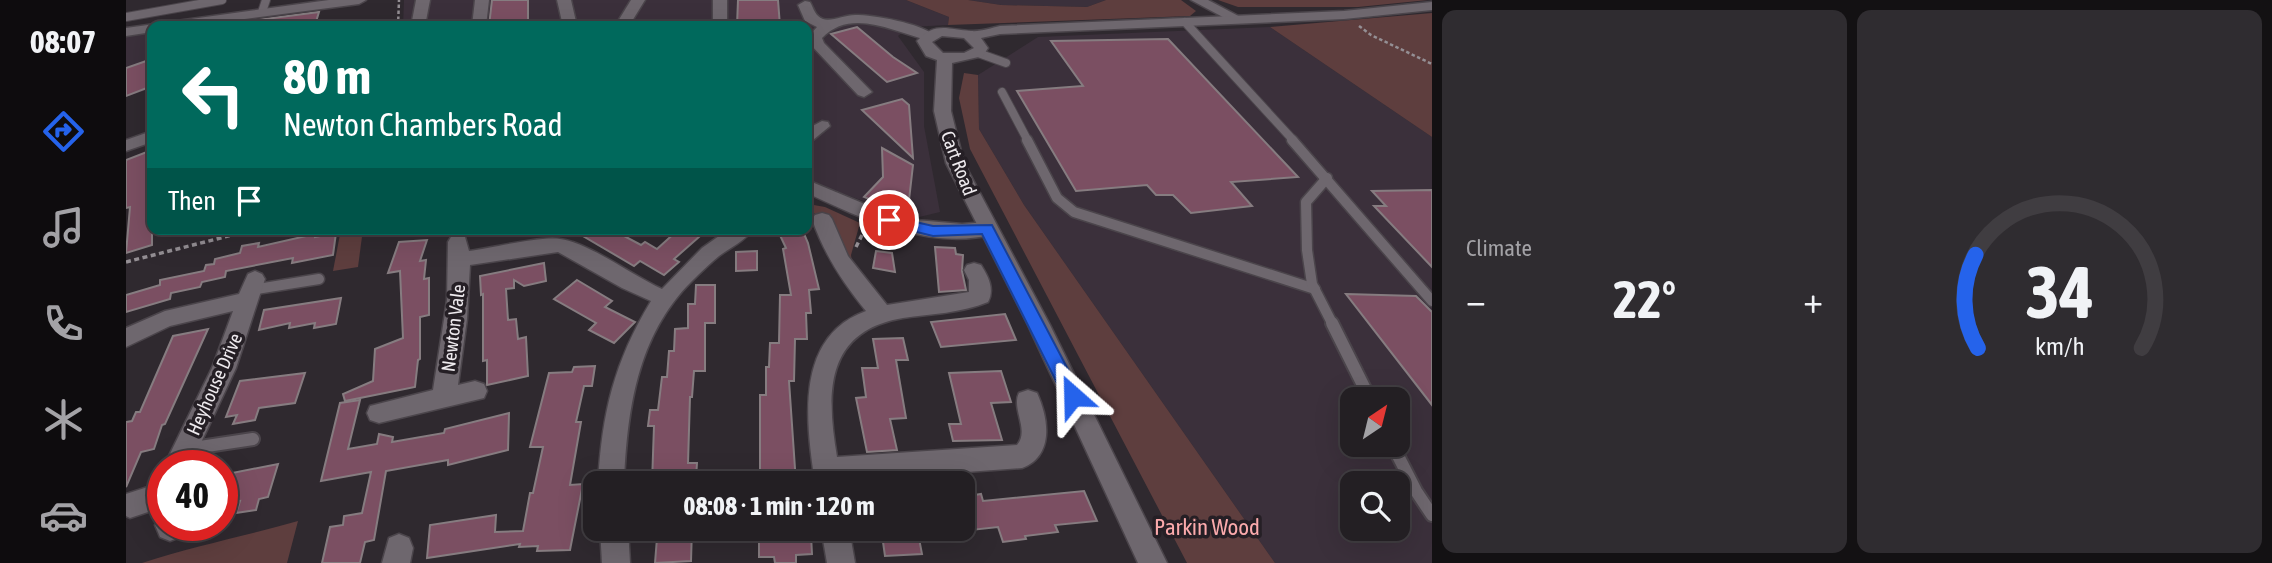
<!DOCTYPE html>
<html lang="en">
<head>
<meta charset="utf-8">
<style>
	:root { --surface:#231f23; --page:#2f2c30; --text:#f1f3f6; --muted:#a3a2a6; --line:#403d41; --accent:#2563eb }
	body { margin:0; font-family:"Asap Condensed",sans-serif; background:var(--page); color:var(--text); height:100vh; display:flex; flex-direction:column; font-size:26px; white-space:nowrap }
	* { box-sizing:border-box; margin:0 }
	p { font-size:23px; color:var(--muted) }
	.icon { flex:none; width:38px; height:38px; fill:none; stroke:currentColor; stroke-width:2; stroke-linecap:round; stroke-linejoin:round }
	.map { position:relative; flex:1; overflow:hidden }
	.sheet { display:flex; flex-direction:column; gap:10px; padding:10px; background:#131113; width:840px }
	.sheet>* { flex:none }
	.top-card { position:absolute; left:21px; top:21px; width:665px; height:214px; border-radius:14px; box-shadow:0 7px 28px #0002,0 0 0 2px var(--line); background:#00695c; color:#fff; overflow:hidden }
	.needle { width:46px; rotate:35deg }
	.controls { position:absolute; left:1214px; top:387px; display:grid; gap:14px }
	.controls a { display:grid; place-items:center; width:70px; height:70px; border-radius:14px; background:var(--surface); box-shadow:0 7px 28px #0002,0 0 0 2px var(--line); font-size:35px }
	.speed { position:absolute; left:21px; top:450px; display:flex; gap:14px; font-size:35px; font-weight:700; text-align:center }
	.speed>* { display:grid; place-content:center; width:91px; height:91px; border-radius:50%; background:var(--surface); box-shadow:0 7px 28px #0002,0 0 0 2px var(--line); line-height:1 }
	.speed .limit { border:10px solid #d22; background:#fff; color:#111 }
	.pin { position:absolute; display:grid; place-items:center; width:60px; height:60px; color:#fff; margin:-30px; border:4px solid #fff; border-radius:50%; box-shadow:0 2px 7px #0007 }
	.me { position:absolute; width:77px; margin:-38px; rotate:335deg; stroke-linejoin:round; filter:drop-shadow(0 0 5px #0008) }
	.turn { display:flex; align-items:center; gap:24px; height:147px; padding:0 21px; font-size:32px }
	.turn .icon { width:91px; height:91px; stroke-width:2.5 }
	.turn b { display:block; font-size:49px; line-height:60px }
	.then { display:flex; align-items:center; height:66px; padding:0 21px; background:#0003; gap:14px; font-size:26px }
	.big { font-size:52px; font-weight:700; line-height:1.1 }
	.sheet .tile { flex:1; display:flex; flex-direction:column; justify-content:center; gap:10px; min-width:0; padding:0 24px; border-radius:14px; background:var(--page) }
	.sheet .dial { align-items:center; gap:0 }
	.dial svg { height:182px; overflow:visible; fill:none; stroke:var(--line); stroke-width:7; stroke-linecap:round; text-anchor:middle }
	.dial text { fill:var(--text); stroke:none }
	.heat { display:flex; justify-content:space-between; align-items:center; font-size:38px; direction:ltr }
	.sheet .tiles { flex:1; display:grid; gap:10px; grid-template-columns:repeat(2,1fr) }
	.trip { position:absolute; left:457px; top:471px; width:392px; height:70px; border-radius:14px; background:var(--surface); box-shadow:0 7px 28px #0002,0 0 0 2px var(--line); font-weight:700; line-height:70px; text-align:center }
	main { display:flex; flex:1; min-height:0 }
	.tabs { display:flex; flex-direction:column; width:126px; justify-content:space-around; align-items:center; background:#0e0c0e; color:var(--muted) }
	.tabs .icon { width:49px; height:49px }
	.tabs .selected { color:var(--accent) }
	.tabs b { font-size:32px; color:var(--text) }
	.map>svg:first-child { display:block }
	.built { fill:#3b303b; fill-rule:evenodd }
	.green { fill:#5e3e3e }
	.building { fill:#7b4f62; stroke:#867c80; stroke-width:2 }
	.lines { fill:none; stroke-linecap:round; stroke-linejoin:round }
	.service-far2-casing { stroke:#4b454b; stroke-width:10 }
	.service-far1-casing { stroke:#4b454b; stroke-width:13 }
	.service-casing { stroke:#4b454b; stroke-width:16 }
	.minor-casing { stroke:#4b454b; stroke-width:3 }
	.tertiary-casing { stroke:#4b454b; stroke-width:3 }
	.path-far1 { stroke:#948f94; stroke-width:2.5; stroke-dasharray:3.5 2.5; stroke-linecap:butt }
	.path { stroke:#948f94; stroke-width:3.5; stroke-dasharray:5 3.5; stroke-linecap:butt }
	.service-far2 { stroke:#6e676e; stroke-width:8 }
	.service-far1 { stroke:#6e676e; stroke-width:10 }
	.service { stroke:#6e676e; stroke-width:12 }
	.minor { fill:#6e676e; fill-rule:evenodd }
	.tertiary { fill:#6e676e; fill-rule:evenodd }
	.route { fill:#2563eb; stroke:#184099; stroke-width:2 }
	.labels { text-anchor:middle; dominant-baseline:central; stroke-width:7; stroke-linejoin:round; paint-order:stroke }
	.street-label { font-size:19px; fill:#eeeaee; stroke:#251f25 }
	.near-park-label { font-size:23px; fill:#fbaaac; stroke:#251f25 }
</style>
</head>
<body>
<main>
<nav class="tabs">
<b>08:07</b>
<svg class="icon selected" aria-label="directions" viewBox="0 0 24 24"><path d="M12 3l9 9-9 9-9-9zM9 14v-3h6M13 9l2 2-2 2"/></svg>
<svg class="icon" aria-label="music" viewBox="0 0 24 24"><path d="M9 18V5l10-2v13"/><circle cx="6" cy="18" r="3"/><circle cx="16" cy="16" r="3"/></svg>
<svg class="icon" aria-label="phone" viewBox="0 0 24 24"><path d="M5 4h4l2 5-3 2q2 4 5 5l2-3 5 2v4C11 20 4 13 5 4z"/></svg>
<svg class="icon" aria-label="climate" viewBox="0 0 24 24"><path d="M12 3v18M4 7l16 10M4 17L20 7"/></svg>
<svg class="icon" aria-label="car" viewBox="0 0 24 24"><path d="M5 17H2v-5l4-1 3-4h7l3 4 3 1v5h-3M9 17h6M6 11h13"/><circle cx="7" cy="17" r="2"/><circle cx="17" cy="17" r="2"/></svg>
</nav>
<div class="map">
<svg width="1306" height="563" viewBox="0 0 1306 563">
	<rect width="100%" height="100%" fill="#2f292f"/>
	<g class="built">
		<polygon points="278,0 780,0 823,17 822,25 783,27 772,36 798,72 798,126 814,212 785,219 681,180 681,26 277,26"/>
		<polygon points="842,0 980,0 961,7 875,5"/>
		<path d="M1144 27 1306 137V563H1149L898 205 853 129 852 75 912 37ZM1227 399H1272V444H1227ZM1227 483H1272V528H1227Z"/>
		<polygon points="26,32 26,88 0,97 0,37"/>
	</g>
	<g class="green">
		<polygon points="780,0 842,0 875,5 961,7 980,0 1055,0 1070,11 1064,16 822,25 823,17"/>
		<polygon points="1092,0 1302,0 1232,7 1112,7"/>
		<polygon points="1306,13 1306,137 1144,27"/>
		<polygon points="838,73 852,75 853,129 898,205 1149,563 1061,563 844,149 833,98"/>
		<polygon points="682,204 699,207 734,223 725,255 727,270"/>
		<polygon points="215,229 237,229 232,267 207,271"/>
		<path d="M172 521 161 563H16C68 546 120 536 172 521Z"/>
	</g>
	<g class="building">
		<polygon points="366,0 402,0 402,26 363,26"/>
		<polygon points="612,0 652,0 654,26 611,26"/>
		<polygon points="193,12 189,25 123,26 124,21"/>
		<polygon points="731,27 767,57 791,73 761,82 705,34"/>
		<polygon points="1042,39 1172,177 1105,182 1126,206 1065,213 1047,195 1030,195 1021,185 950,191 891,91 957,86 925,41"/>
		<polygon points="26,59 26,86 0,96 0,68"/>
		<polygon points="776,99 783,105 787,158 736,110"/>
		<polygon points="756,148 787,165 783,200 772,211 738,197 757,177"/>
		<polygon points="26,150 26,245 0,253 4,207 0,208 0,160"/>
		<polygon points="1306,190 1306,267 1248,206 1260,206 1246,191"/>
		<polygon points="445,229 485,229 515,245 519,242 531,249 553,229 582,229 548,259 553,262 538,275 514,261 508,266"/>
		<polygon points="651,229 676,229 682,243 693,289 683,290 685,313 680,313 681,339 669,339 668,381 663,381 670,483 634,483 634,395 640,395 640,367 643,367 644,343 653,343 654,295 665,295 657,249 660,248"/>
		<polygon points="210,233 207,255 166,263 167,258 100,271 99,277 76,282 74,287 45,293 44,299 0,312 0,295 34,285 34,280 78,271 80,265 88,264 89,259 114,253 116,246 133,243 132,247 189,234 189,237"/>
		<polygon points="301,240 294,261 300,260 298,279 303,278 303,315 294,317 294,359 292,360 289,387 219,401 217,394 247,381 249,349 277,338 274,271 262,273 273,242"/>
		<polygon points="809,247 829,248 830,254 837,255 836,271 840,290 813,292"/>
		<polygon points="631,251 631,270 610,271 610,252"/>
		<polygon points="750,251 766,253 769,272 747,268"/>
		<polygon points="418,263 420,281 398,286 388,280 388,288 380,289 382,320 390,319 392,339 400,337 402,376 361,385 361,360 357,361 357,294 355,295 354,276"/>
		<polygon points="451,280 486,301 479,307 509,322 488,343 463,330 470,323 428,299"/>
		<polygon points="570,285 589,285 589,323 579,323 579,371 568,371 566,397 564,397 562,463 571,463 570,478 557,478 556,483 526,483 528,426 522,426 524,410 532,410 536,377 541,377 543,351 548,351 549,329 562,328 562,304 569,304"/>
		<polygon points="1220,294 1290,296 1306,312 1306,405"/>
		<polygon points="215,298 210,324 188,328 189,323 163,328 164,323 133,330 138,310"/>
		<polygon points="879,314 890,340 815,347 805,322"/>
		<polygon points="82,329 39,424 36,425 28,449 15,452 0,487 0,422 6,421 10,412 14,412 47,336"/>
		<polygon points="777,338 782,360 770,360 780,418 764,419 771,450 741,452 730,398 740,397 736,368 752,368 747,339"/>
		<polygon points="469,366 466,386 458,386 450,422 455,422 444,485 457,484 444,550 411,551 412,546 393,547 394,544 301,558 304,525 370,515 369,532 397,531 404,493 407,493 417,447 404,447 423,373 446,372 448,367"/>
		<polygon points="875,371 885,402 865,403 876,440 827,441 823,424 835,424 823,373"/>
		<polygon points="179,373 169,403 133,408 129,420 107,424 111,415 100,417 114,381"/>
		<polygon points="234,400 222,449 251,444 253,434 267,437 266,442 318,433 319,429 383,413 382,450 322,465 322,460 260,471 248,540 239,542 234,563 196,563 204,527 217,525 218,516 236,513 245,472 195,481 214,403"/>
		<polygon points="152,464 142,497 133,499 130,510 110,513 114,501 96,503 96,475"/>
		<polygon points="958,491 971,521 929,525 932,532 899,536 900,539 877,542 872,527 836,531 836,497 855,494 857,501"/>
		<polygon points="538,528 566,528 565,561 529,563 531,538 538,538"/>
		<polygon points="640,528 675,528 675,536 685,535 686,554 670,555 670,563 649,563 648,557 633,557 633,537 640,537"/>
		<polygon points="755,528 791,528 796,554 759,556"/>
	</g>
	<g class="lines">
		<g class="service-far2-casing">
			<g id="service-far2">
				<polyline points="136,12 140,0"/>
				<polyline points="0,17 96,0"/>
				<polyline points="1059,22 1168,141"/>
				<polyline points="852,53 880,63"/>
				<polyline points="876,92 902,141"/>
			</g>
		</g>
		<g class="service-far1-casing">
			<g id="service-far1">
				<polyline points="901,140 931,198 948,212 1189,289"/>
				<polyline points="1166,140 1306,301"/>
				<polyline points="1201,178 1180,202 1181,250 1186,284 1207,325"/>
				<polyline points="125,290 193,279"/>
			</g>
		</g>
		<g class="service-casing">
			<g id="service">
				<polyline points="1206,323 1244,399"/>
				<polyline points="1266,444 1290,491 1306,515"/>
				<polyline points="61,449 127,439"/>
			</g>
		</g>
		<g class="minor-casing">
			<g id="minor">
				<polygon points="203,0 240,0 233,4 66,26 26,26 26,32 0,36 0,28"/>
				<polygon points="290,0 304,0 299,26 285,26"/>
				<polygon points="349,0 363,0 360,26 346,26"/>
				<polygon points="431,0 445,0 451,26 437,26"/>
				<polygon points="505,0 519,0 503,26 489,26"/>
				<rect x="587" y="0" width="14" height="26"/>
				<polygon points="1065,0 1082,0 1120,20 1118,23 1108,23"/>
				<path d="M679 1 684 2C688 9 689 16 697 19 705 22 719 15 729 15 748 15 795 23 809 36L802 40C768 32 725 7 696 38L698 43 746 92 738 97 732 95 684 44 682 37 691 27 679 21 672 5Z"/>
				<polygon points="696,121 702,122 704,126 687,140 681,141 681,129"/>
				<polygon points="26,131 26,142 0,151 0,140"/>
				<path d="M681 180 753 210 790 220 836 224 861 222 868 224 871 229 868 234C805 251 736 219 681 193Z"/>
				<path d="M696 213 703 215 706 219 722 256 761 305 843 292V280L838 270 841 265 848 263 855 265C862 276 869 289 862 302 835 313 806 314 777 318 699 331 700 393 711 457L891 445C904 430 885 409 893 393L902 390 911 393C923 419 928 456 896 468L689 483C680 422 668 337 740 311 717 283 698 254 686 219L689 215Z"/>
				<path d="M603 229H627C619 241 604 248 593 256 583 264 574 273 565 282 511 336 501 411 498 483H472C476 413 488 362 525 301L496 288 432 252 344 265 341 319 332 385 349 381 358 384 361 391 358 398 253 423 244 420 241 413 244 406 307 390 321 300 322 242 325 237H339L343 251C365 248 414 236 434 239 462 242 507 276 536 289L576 248Z"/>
				<polygon points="129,271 136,274 139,279 110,368 64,466 38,466 86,368 107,311 44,326 0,347 0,328 39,311 113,294 122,274"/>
				<polygon points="37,482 37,507 4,518 0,516 0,494"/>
				<polygon points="37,514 37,525 57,525 54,537 44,541 34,537 29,525 33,516"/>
				<polygon points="474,528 502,528 504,563 476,563"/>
				<polygon points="695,528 723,528 729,563 701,563"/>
				<polygon points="273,534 283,538 287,548 284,563 256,563 263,538"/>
			</g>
		</g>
		<g class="tertiary-casing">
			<path id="tertiary" d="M1306 2V10L1218 19 874 34 855 38 862 48 857 56 826 63 825 111 838 163 924 325 1041 563H1012L902 325 820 163 808 111 811 60 800 56 791 41C810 21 822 30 845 31 854 32 865 28 874 26L1218 11ZM816 36 838 38 848 48 838 53H817L806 42Z"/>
		</g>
		<g class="path-far1">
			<polyline points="272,26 273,0"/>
			<polyline points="1233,26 1245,35 1306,64"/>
		</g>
		<g class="path">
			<polyline points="730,247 739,229"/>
			<polyline points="0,262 130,229"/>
		</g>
		<use href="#service-far2" class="service-far2"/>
		<use href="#service-far1" class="service-far1"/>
		<use href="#service" class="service"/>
		<use href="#minor" class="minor"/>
		<use href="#tertiary" class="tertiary"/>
	</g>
	<polygon class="route" points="763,216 807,226 866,225 956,396 953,401 947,404 940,401 856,234 807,236 758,224 756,220 758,217"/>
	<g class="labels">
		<g class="street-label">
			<text transform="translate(833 163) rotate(69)">Cart Road</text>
			<text transform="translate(327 328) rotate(-83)">Newton Vale</text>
			<text transform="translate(88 384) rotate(-66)">Heyhouse Drive</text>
		</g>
		<g class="near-park-label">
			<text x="1081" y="527">Parkin Wood</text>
		</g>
	</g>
</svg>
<div class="controls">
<a><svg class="needle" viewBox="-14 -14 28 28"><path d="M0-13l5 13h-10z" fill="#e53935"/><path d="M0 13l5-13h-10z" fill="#a3a2a6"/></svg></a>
<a><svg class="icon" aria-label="search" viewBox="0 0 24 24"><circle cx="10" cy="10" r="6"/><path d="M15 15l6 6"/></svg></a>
</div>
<div class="speed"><div class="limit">40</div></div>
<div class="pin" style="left:763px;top:220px;background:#d93025"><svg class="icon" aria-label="arrive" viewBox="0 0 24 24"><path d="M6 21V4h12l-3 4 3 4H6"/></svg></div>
<svg class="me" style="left:947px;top:396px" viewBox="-20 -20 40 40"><path d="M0-17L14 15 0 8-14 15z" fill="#2563eb" stroke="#fff" stroke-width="4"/></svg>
<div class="trip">08:08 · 1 min · 120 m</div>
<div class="top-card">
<div class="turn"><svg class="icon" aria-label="left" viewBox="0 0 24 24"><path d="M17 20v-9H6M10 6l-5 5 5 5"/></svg><div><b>80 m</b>Newton Chambers Road</div></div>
<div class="then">Then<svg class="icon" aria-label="arrive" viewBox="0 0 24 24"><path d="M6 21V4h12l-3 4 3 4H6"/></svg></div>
</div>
</div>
<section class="sheet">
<div class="tiles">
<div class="tile"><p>Climate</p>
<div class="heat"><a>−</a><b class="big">22°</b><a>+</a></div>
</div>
<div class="tile dial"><svg viewBox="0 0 100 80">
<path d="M14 69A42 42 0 1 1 86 69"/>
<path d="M14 69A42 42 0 0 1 13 28" stroke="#2563eb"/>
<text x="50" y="56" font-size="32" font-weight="700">34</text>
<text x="50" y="72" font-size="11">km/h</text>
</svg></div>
</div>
</section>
</main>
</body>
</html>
